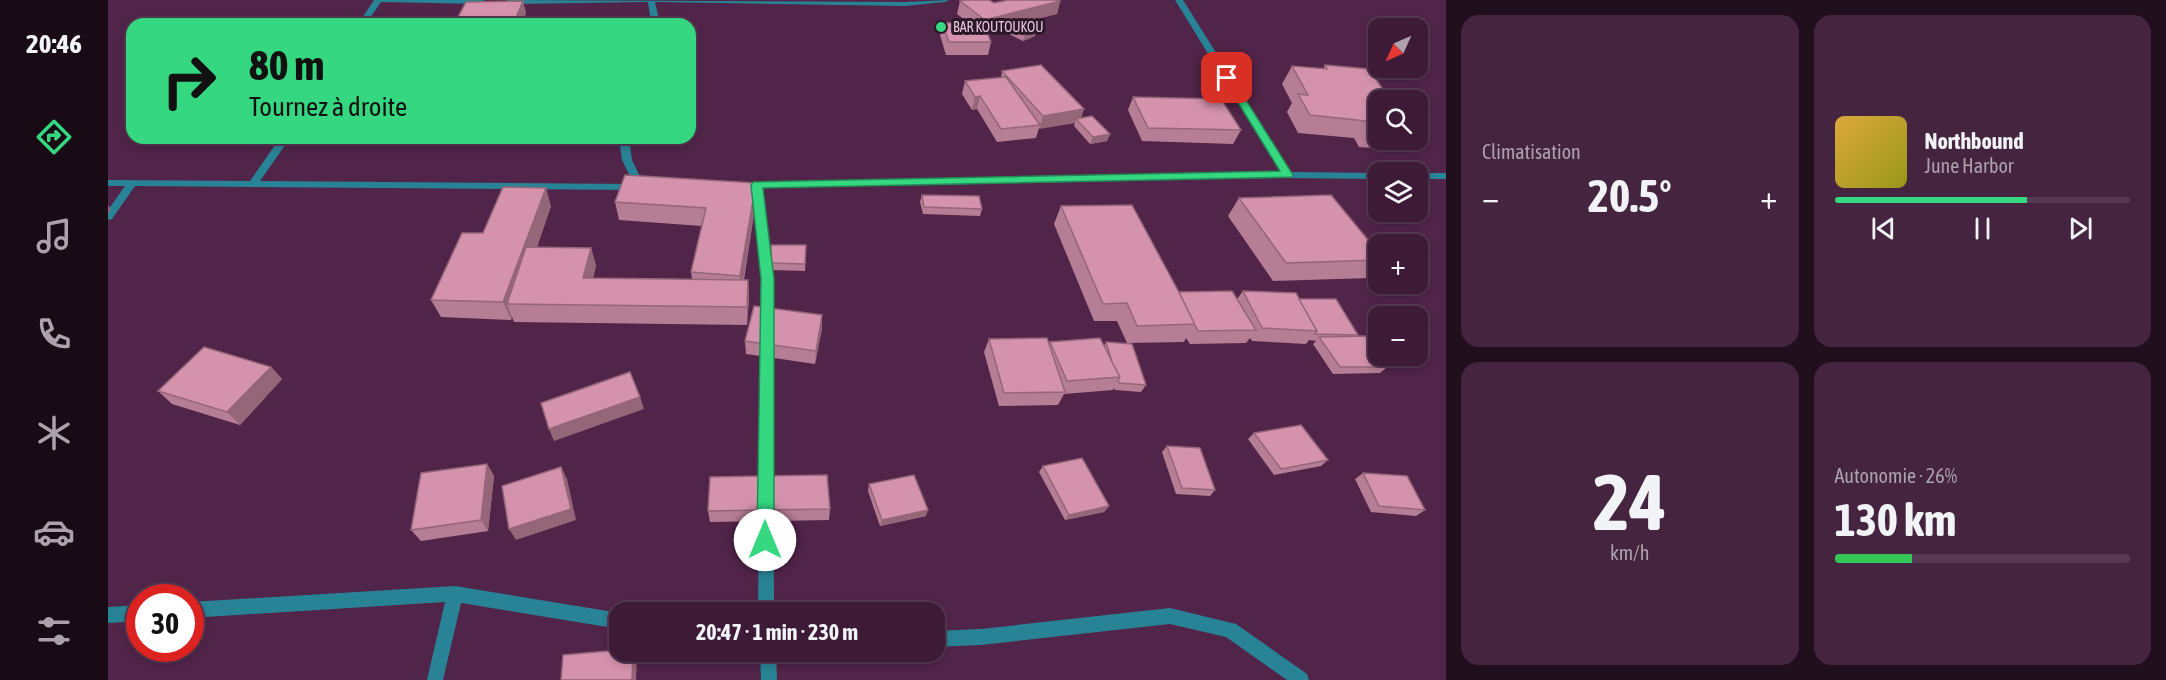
<!DOCTYPE html>
<html lang="fr">
<head>
<meta charset="utf-8">
<style>
	:root { --surface:#3d1b37; --page:#44243f; --text:#f1f3f6; --muted:#ada1ad; --line:#563952; --accent:#35d881 }
	body { margin:0; font-family:"Asap Condensed",sans-serif; background:var(--page); color:var(--text); height:100vh; display:flex; flex-direction:column; font-size:22px; white-space:nowrap }
	* { box-sizing:border-box; margin:0 }
	p { font-size:20px; color:var(--muted) }
	.icon { flex:none; width:33px; height:33px; fill:none; stroke:currentColor; stroke-width:2; stroke-linecap:round; stroke-linejoin:round }
	.map { position:relative; flex:1; overflow:hidden }
	.panel { display:flex; flex-direction:column; gap:15px; padding:15px; background:#220f1e; width:720px }
	.panel>* { flex:none }
	.hud { position:absolute; left:18px; top:18px; width:570px; height:126px; border-radius:18px; box-shadow:0 3px 9px #0003,0 0 0 2px var(--line); background:#35d881; color:#111; overflow:hidden }
	.needle { width:39px; rotate:225deg }
	.tools { position:absolute; left:1260px; top:18px; display:grid; gap:12px }
	.tools a { display:grid; place-items:center; width:60px; height:60px; border-radius:12px; background:var(--surface); box-shadow:0 3px 9px #0003,0 0 0 2px var(--line); font-size:30px }
	.speed { position:absolute; left:18px; top:584px; display:flex; gap:12px; font-size:30px; font-weight:700; text-align:center }
	.speed>* { display:grid; place-content:center; width:78px; height:78px; border-radius:50%; background:var(--surface); box-shadow:0 3px 9px #0003,0 0 0 2px var(--line); line-height:1 }
	.speed .limit { border:9px solid #d22; background:#fff; color:#111 }
	.pin { position:absolute; display:grid; place-items:center; width:51px; height:51px; color:#fff; margin:-26px; border-radius:12px; box-shadow:0 3px 9px #0006 }
	.me { position:absolute; width:66px; margin:-33px; rotate:0deg; stroke-linejoin:round; filter:drop-shadow(0 0 4px #0008) }
	.turn { display:flex; align-items:center; gap:21px; height:126px; padding:0 24px; font-size:27px }
	.turn .icon { width:78px; height:78px; stroke-width:2.5 }
	.turn b { display:block; font-size:42px; line-height:51px }
	.big { font-size:45px; font-weight:700; line-height:1.1 }
	.panel .widget { flex:1; display:flex; flex-direction:column; justify-content:center; gap:9px; min-width:0; padding:0 21px; border-radius:18px; background:var(--page) }
	.panel .dial { align-items:center; gap:0 }
	.dial b { font-size:78px; line-height:1 }
	.song { display:flex; align-items:center; gap:18px }
	.cover { width:72px; height:72px; border-radius:9px; background:linear-gradient(135deg,hsl(40 70% 55%),hsl(60 70% 35%)) }
	.played { height:6px; border-radius:3px; background:linear-gradient(90deg,var(--accent) 65%,var(--line) 65%) }
	.keys { display:flex; justify-content:space-around; direction:ltr }
	.heat { display:flex; justify-content:space-between; align-items:center; font-size:33px; direction:ltr }
	.charge { height:9px; border-radius:4px; background:linear-gradient(90deg,#34c759 26%,var(--line) 0) }
	.panel .tiles { flex:1; display:grid; gap:15px; grid-template-columns:repeat(2,1fr) }
	.trip { position:absolute; left:501px; top:602px; width:336px; height:60px; border-radius:18px; background:var(--surface); box-shadow:0 3px 9px #0003,0 0 0 2px var(--line); font-weight:700; line-height:60px; text-align:center }
	main { display:flex; flex:1; min-height:0 }
	.menu { display:flex; flex-direction:column; width:108px; justify-content:space-around; align-items:center; background:#180b16; color:var(--muted) }
	.menu .icon { width:42px; height:42px }
	.menu .current { color:var(--accent) }
	.menu b { font-size:27px; color:var(--text) }
	.map>svg:first-child { display:block }
	.lines { fill:none; stroke-linecap:round; stroke-linejoin:round }
	.street { fill:#298396; fill-rule:evenodd }
	.wall { fill:#b67e94 }
	.shaded-wall { fill:#946678 }
	.building { fill:#d492ac; stroke:#946678; stroke-width:1.5 }
	.route { fill:#35d881; stroke:#228c54; stroke-width:1.5 }
	.poi-dot { fill:#35d881; stroke:#2b1727; stroke-width:2 }
	.labels { text-anchor:middle; dominant-baseline:central; stroke-width:6; stroke-linejoin:round; paint-order:stroke }
	.far-poi-label { font-size:14px; fill:#e5c8de; stroke:#2b1727; text-anchor:start }
</style>
</head>
<body>
<main>
<nav class="menu">
<b>20:46</b>
<svg class="icon current" aria-label="directions" viewBox="0 0 24 24"><path d="M12 3l9 9-9 9-9-9zM9 14v-3h6M13 9l2 2-2 2"/></svg>
<svg class="icon" aria-label="music" viewBox="0 0 24 24"><path d="M9 18V5l10-2v13"/><circle cx="6" cy="18" r="3"/><circle cx="16" cy="16" r="3"/></svg>
<svg class="icon" aria-label="phone" viewBox="0 0 24 24"><path d="M5 4h4l2 5-3 2q2 4 5 5l2-3 5 2v4C11 20 4 13 5 4z"/></svg>
<svg class="icon" aria-label="climate" viewBox="0 0 24 24"><path d="M12 3v18M4 7l16 10M4 17L20 7"/></svg>
<svg class="icon" aria-label="car" viewBox="0 0 24 24"><path d="M5 17H2v-5l4-1 3-4h7l3 4 3 1v5h-3M9 17h6M6 11h13"/><circle cx="7" cy="17" r="2"/><circle cx="17" cy="17" r="2"/></svg>
<svg class="icon" aria-label="filters" viewBox="0 0 24 24"><path d="M4 7h16M4 17h16"/><circle cx="9" cy="7" r="2"/><circle cx="15" cy="17" r="2"/></svg>
</nav>
<div class="map">
<svg width="1338" height="680" viewBox="0 0 1338 680">
	<rect width="100%" height="100%" fill="#512449"/>
	<g class="lines">
		<g class="street">
			<polygon points="266,0 375,0 378,2 374,4 273,2 258,24 250,24"/>
			<polygon points="400,0 797,2 841,0 837,2 797,6 547,2 550,15 544,24 536,24 542,15 540,2 401,4 397,2"/>
			<polygon points="1067,0 1075,0 1183,172 1270,173 1270,179 1180,178 654,188 666,279 665,324 663,327 655,327 653,324 654,279 644,188 631,187 631,183 1173,172"/>
			<polygon points="172,138 182,138 152,181 526,184 514,160 511,138 521,138 524,160 537,187 535,189 527,190 27,186 4,219 0,220 0,210 17,186 0,186 0,180 142,181"/>
			<rect x="1310" y="173" width="28" height="6"/>
			<polygon points="659,336 663,338 665,341 666,612 650,612 653,341 655,338"/>
			<polygon points="347,586 512,613 512,629 353,603 335,680 319,680 337,602 82,618 82,602"/>
			<polygon points="32,605 32,621 0,623 0,607"/>
			<polygon points="1062,608 1128,624 1199,674 1201,680 1179,680 1118,637 1062,624 873,645 826,647 826,631 873,629"/>
			<polygon points="652,651 668,651 669,680 653,680"/>
		</g>
	</g>
	<g class="wall">
		<polygon points="852,1 886,3 952,1 949,14 915,22 927,36 915,41 899,33 901,26 902,26 878,32 883,42 880,55 838,55 832,35 834,23 861,23 849,14"/>
		<polygon points="418,13 414,24 349,24 348,21"/>
		<polygon points="1217,65 1270,100 1270,140 1298,140 1290,150 1251,147 1246,138 1190,133 1179,112 1184,103 1174,84 1184,66 1215,69"/>
		<polygon points="894,71 1002,134 999,141 982,144 966,126 967,123 931,128 928,138 889,142 869,109 864,110 854,94 857,81 893,78"/>
		<polygon points="1025,97 1133,130 1125,144 1034,141 1020,110"/>
		<polygon points="108,138 144,138 142,143 112,146 107,139"/>
		<polygon points="648,183 648,201 636,280 640,280 641,298 639,325 406,322 404,317 403,320 333,317 323,300 375,233 443,206 429,247 483,248 488,266 485,278 584,279 583,272 594,226 511,220 507,202"/>
		<polygon points="814,195 874,209 872,216 815,214 812,202"/>
		<polygon points="1131,198 1270,252 1270,268 1262,278 1165,281 1120,216"/>
		<polygon points="953,206 1071,292 1129,299 1135,291 1191,299 1250,335 1249,336 1279,367 1272,373 1225,374 1205,344 1208,341 1201,340 1198,344 1144,341 1142,338 1138,343 1082,344 1078,338 1076,342 1019,343 1009,321 986,321 946,224"/>
		<polygon points="663,245 698,245 697,271 663,270"/>
		<polygon points="714,328 707,364 638,354 637,341"/>
		<polygon points="881,339 941,344 942,342 996,346 998,342 1038,385 1033,392 1007,390 1006,388 1005,390 956,394 950,405 891,406 876,352"/>
		<polygon points="163,367 174,379 132,425 64,404 50,391"/>
		<polygon points="1146,433 1220,460 1213,466 1166,475 1140,439"/>
		<polygon points="1059,446 1107,490 1102,496 1068,494 1054,452"/>
		<polygon points="379,464 386,476 380,531 313,541 303,530"/>
		<polygon points="935,466 1001,506 996,512 957,520 931,472"/>
		<polygon points="1255,473 1317,510 1308,516 1263,512 1247,479"/>
		<polygon points="761,484 818,516 772,526 760,491"/>
		<polygon points="722,509 721,520 602,522 600,511"/>
	</g>
	<g class="shaded-wall">
		<polygon points="415,1 418,13 414,24 408,24 407,20"/>
		<polygon points="952,1 949,14 874,33 877,20"/>
		<polygon points="928,29 927,36 915,41 917,34"/>
		<polygon points="872,96 869,109 864,110 867,97"/>
		<polygon points="976,109 972,122 968,119 967,123 931,129 935,116"/>
		<polygon points="1002,134 999,141 982,144 985,137"/>
		<polygon points="139,138 144,138 142,143"/>
		<polygon points="648,183 648,201 633,294 632,276"/>
		<polygon points="438,188 443,206 408,304 399,304 404,317 403,320 395,302"/>
		<polygon points="0,205 3,209 0,214"/>
		<polygon points="483,248 488,266 480,296 475,278"/>
		<polygon points="640,280 641,298 639,325 639,307"/>
		<polygon points="714,315 714,328 707,364 708,351"/>
		<polygon points="163,367 174,379 132,425 119,412"/>
		<polygon points="532,397 536,409 446,441 441,429"/>
		<polygon points="379,464 386,476 380,531 373,520"/>
		<polygon points="453,467 459,479 468,520 408,540 401,529"/>
		<polygon points="1001,506 996,512 957,520 961,515"/>
		<polygon points="820,510 818,516 772,526 774,520"/>
		<polygon points="525,651 526,651 529,658 528,680 524,680"/>
	</g>
	<g class="building">
		<polygon points="858,0 881,0 886,3 900,0 951,0 952,1 877,20 852,1"/>
		<polygon points="415,1 407,20 348,21 358,2"/>
		<polygon points="912,21 928,29 917,34 901,26"/>
		<polygon points="875,22 883,42 841,42 834,23"/>
		<polygon points="933,65 976,109 935,116 894,71"/>
		<polygon points="1217,65 1261,69 1282,100 1270,100 1270,129 1264,129 1258,121 1202,115 1190,94 1200,95 1184,66 1219,69"/>
		<polygon points="898,77 932,125 893,129 872,96 867,97 857,81"/>
		<polygon points="1025,97 1113,99 1133,130 1040,128"/>
		<polygon points="984,116 1002,134 985,137 968,119"/>
		<polygon points="517,175 648,183 632,276 583,272 598,208 507,202"/>
		<polygon points="395,187 438,188 395,302 323,300 354,233 375,233"/>
		<polygon points="814,195 871,196 874,209 816,207"/>
		<polygon points="1223,195 1270,252 1270,260 1178,263 1131,198"/>
		<polygon points="1024,205 1088,324 1029,326 1019,303 995,304 953,206"/>
		<polygon points="663,245 698,245 697,264 663,263"/>
		<polygon points="418,247 483,248 475,278 640,280 639,307 399,304"/>
		<polygon points="1124,291 1148,330 1090,331 1071,292"/>
		<polygon points="1135,291 1188,293 1209,331 1154,328"/>
		<polygon points="1191,299 1228,299 1250,335 1207,334 1209,331"/>
		<polygon points="646,306 714,315 708,351 637,341"/>
		<polygon points="1257,336 1279,367 1232,367 1211,337"/>
		<polygon points="939,338 957,392 896,393 881,339"/>
		<polygon points="992,338 1012,377 959,381 942,342"/>
		<polygon points="998,342 1024,344 1038,385 1011,383 1010,381 1012,377 1004,362"/>
		<polygon points="96,347 163,367 119,412 50,391"/>
		<polygon points="522,372 532,397 441,429 433,403"/>
		<polygon points="1193,425 1220,460 1173,469 1146,433"/>
		<polygon points="1059,446 1092,448 1107,490 1074,488"/>
		<polygon points="974,458 1001,506 961,515 935,466"/>
		<polygon points="379,464 373,520 303,530 313,473"/>
		<polygon points="453,467 463,509 401,529 394,486"/>
		<polygon points="1255,473 1299,476 1317,510 1271,506"/>
		<polygon points="719,475 722,509 600,511 602,477"/>
		<polygon points="806,475 820,510 774,520 761,484"/>
		<polygon points="512,650 525,651 524,680 453,680 455,655"/>
	</g>
	<polygon class="route" points="1116,76 1124,78 1185,175 1184,177 655,188 666,279 666,540 663,545 657,548 651,545 649,540 653,279 643,185 645,182 1172,171 1115,78"/>
	<circle class="poi-dot" cx="833" cy="27" r="6"/>
	<g class="labels">
		<g class="far-poi-label">
			<text x="845" y="27">BAR KOUTOUKOU</text>
		</g>
	</g>
</svg>
<div class="tools">
<a><svg class="needle" viewBox="-14 -14 28 28"><path d="M0-13l5 13h-10z" fill="#e53935"/><path d="M0 13l5-13h-10z" fill="#ada1ad"/></svg></a>
<a><svg class="icon" aria-label="search" viewBox="0 0 24 24"><circle cx="10" cy="10" r="6"/><path d="M15 15l6 6"/></svg></a>
<a><svg class="icon" aria-label="layers" viewBox="0 0 24 24"><path d="M12 4l9 5-9 5-9-5zM3 14l9 5 9-5"/></svg></a>
<a>+</a>
<a>−</a>
</div>
<div class="speed"><div class="limit">30</div></div>
<div class="pin" style="left:1119px;top:78px;background:#d93025"><svg class="icon" aria-label="arrive" viewBox="0 0 24 24"><path d="M6 21V4h12l-3 4 3 4H6"/></svg></div>
<svg class="me" style="left:657px;top:540px" viewBox="-20 -20 40 40"><circle r="19" fill="#fff"/><path d="M0-13L10 11 0 6-10 11z" fill="#35d881"/></svg>
<div class="trip">20:47 · 1 min · 230 m</div>
<div class="hud">
<div class="turn"><svg class="icon" aria-label="right" viewBox="0 0 24 24"><path d="M7 20v-9h11M14 6l5 5-5 5"/></svg><div><b>80 m</b>Tournez à droite</div></div>
</div>
</div>
<section class="panel">
<div class="tiles">
<div class="widget"><p>Climatisation</p>
<div class="heat"><a>−</a><b class="big">20.5°</b><a>+</a></div>
</div>
<div class="widget">
<div class="song"><i class="cover"></i><div><b>Northbound</b><p>June Harbor</p></div></div>
<div class="played"></div>
<div class="keys"><svg class="icon" aria-label="previous" viewBox="0 0 24 24"><path d="M18 5L8 12l10 7zM5 5v14"/></svg><svg class="icon" aria-label="pause" viewBox="0 0 24 24"><path d="M8 5v14M16 5v14"/></svg><svg class="icon" aria-label="next" viewBox="0 0 24 24"><path d="M6 5l10 7-10 7zM19 5v14"/></svg></div>
</div>
<div class="widget dial"><b>24</b><p>km/h</p></div>
<div class="widget"><p>Autonomie · 26%</p><b class="big">130 km</b><div class="charge"></div></div>
</div>
</section>
</main>
</body>
</html>
